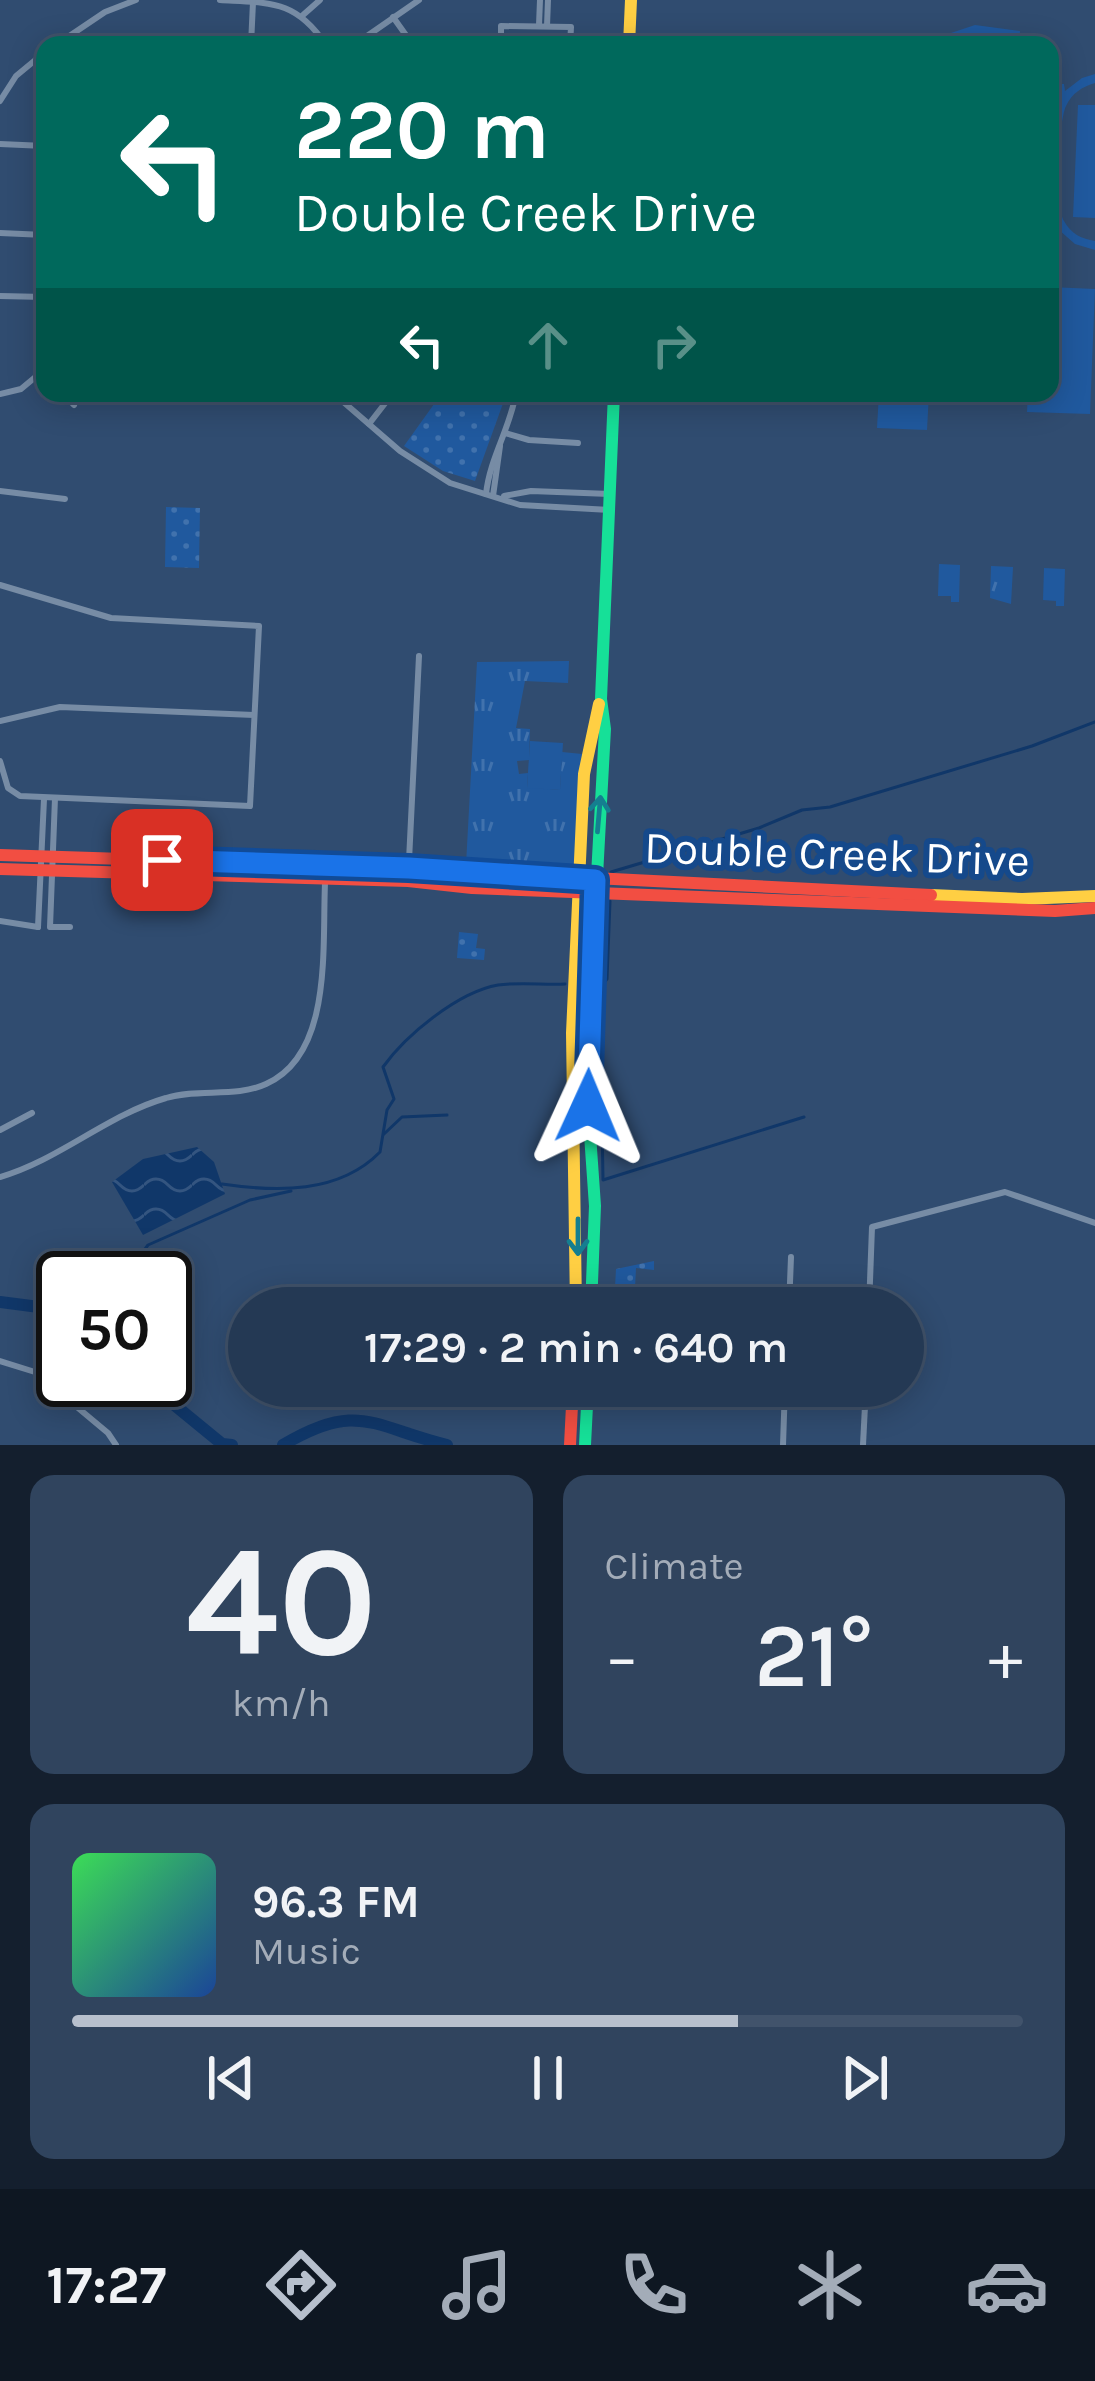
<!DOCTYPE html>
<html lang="en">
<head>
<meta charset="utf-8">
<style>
	:root { --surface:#243954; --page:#30445e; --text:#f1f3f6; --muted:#a3acb8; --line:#41536b; --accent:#b7c0cd }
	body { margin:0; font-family:Karla,sans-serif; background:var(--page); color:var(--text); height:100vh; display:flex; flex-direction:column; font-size:45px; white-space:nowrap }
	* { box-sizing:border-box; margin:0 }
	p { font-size:39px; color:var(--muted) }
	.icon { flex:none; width:66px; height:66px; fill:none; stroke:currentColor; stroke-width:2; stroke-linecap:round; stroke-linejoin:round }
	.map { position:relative; height:1445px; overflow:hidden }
	.panel { display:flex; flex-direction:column; gap:30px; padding:30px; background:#141f2e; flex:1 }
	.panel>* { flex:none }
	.banner { position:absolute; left:36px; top:36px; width:1023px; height:366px; border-radius:24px; box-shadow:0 6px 30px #0003,0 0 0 3px var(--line); background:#00695c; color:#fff; overflow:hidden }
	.speed { position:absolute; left:36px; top:1251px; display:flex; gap:24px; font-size:60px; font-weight:700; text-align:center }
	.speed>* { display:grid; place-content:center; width:156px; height:156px; border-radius:50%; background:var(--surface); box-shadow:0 6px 30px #0003,0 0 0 3px var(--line); line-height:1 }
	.speed .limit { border:6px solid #111; border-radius:18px; background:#fff; color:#111 }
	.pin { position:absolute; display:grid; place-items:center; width:102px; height:102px; color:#fff; margin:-51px; border-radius:24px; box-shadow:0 6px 18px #0006 }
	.me { position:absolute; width:132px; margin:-66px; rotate:1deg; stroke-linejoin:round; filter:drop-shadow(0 0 9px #0008) }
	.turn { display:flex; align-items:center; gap:42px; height:252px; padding:0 60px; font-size:54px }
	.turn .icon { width:156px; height:156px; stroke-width:2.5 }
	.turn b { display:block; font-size:84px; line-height:102px }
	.lanes { display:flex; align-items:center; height:114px; padding:0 60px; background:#0003; justify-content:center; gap:60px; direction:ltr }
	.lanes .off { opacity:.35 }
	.big { font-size:90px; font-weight:600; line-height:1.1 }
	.panel .tile { flex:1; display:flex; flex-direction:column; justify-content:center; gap:18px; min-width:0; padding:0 42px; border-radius:24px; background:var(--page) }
	.panel .dial { align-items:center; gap:0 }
	.dial b { font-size:156px; line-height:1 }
	.song { display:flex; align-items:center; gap:36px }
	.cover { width:144px; height:144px; border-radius:18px; background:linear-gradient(135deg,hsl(130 70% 55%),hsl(220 70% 35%)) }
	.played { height:12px; border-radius:6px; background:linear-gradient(90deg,var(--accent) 70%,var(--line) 70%) }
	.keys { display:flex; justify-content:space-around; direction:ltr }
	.heat { display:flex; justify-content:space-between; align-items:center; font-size:66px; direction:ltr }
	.panel .tiles { flex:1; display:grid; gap:30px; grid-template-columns:1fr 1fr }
	.tile:last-child { grid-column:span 2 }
	.trip { position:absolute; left:228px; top:1287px; width:696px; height:120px; border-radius:60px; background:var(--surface); box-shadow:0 6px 30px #0003,0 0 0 3px var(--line); font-weight:600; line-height:120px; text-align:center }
	.dock { display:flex; height:192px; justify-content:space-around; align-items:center; background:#0e1722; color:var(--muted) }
	.dock .icon { width:84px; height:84px }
	.dock .current { color:var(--accent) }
	.dock b { font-size:54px; color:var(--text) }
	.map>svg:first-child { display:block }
	.grass { fill:url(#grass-tufts) }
	.park { fill:url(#park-dots) }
	.garden { fill:#20599e }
	.water { fill:url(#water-waves) }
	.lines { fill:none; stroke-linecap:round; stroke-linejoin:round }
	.stream { stroke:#103769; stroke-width:3 }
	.river { stroke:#103769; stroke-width:12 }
	.street { stroke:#778ca5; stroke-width:6 }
	.fast { stroke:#16e098; stroke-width:12 }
	.slow { stroke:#ffcf43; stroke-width:12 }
	.jam { stroke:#f24e42; stroke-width:12 }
	.oneway { stroke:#157e90 }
	.route-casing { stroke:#114b97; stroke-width:30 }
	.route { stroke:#1a73e8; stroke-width:21 }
	.labels { text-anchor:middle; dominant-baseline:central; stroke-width:12; stroke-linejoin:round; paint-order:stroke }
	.street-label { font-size:45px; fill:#fff; stroke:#15498b }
</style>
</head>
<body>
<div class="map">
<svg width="1095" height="1445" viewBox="0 0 1095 1445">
	<defs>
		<pattern id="grass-tufts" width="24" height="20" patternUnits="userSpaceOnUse" patternTransform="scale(3)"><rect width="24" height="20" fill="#20599e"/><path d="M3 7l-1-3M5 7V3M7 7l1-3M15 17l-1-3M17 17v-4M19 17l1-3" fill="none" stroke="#4172ad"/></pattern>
		<pattern id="park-dots" width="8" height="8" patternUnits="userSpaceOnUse" patternTransform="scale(3)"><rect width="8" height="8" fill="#20599e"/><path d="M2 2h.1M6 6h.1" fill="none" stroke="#4172ad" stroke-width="1.8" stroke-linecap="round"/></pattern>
		<pattern id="water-waves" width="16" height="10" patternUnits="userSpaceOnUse" patternTransform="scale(3)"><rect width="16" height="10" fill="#103769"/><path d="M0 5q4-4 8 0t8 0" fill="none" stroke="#345580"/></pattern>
	</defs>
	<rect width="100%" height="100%" fill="#304c70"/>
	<g class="grass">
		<polygon points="939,564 960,565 959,602 951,602 951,596 938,596"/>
		<polygon points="991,566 1013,567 1011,604 990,598"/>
		<polygon points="569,661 568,683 525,681 516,728 530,729 529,760 517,761 519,774 528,773 527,787 560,790 562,752 582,754 574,869 466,865 477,662"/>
	</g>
	<g class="park">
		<polygon points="442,393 506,395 475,481 443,471 404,446"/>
		<polygon points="166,507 200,508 199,568 165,567"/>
		<polygon points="459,932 478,934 476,948 485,949 484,960 457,958"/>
		<polygon points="654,1261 654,1270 636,1268 634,1308 614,1307 616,1269"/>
	</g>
	<g class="garden">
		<polygon points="975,25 1020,31 1019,45 931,45 951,33"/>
		<path d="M1095 74V83C1082 87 1072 93 1066 106 1058 124 1055 204 1064 221 1071 234 1082 239 1095 241V250L1075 244 1059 230 1058 236H1050V215L1056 84H1064L1065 91 1082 78Z"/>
		<polygon points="1078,105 1095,105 1095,218 1073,217"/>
		<polygon points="1050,287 1095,289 1090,414 1027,412 1028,393 1050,393"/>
		<polygon points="879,393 929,393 927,430 877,428"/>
		<polygon points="1044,568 1065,569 1064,606 1056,606 1056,601 1043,600"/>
		<polygon points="530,741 563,743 560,790 527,788"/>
	</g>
	<polygon class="water" points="197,1147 214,1162 225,1194 143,1235 112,1182 143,1159"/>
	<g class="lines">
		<g class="stream">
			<polyline points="611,872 759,828 802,810 830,807 1032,746 1095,722"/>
			<polyline points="602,985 607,979 610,901"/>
			<polyline points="602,1122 603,1180 804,1117"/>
			<polyline points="384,1134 402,1117 447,1115"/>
			<path d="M222 1184C276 1192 339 1194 380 1152L387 1110 394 1099 383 1067C406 1035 458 992 498 985 519 982 544 985 565 984"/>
			<polyline points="124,1278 148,1245 250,1200 291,1191"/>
		</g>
		<g class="river">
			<polyline points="0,1302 39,1307 63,1318"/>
			<polyline points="144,1380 222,1444 232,1445"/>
			<path d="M283 1445C358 1400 373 1427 447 1445"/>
		</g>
		<g class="street">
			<path d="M220 0C271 3 296 0 326 45"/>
			<polyline points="303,15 320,0"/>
			<polyline points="393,17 413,45"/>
			<polyline points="539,25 540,0"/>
			<polyline points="547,26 548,0"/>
			<polyline points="56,45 105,12 136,0"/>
			<polyline points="251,45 253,2"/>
			<polyline points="354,45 419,0"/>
			<polyline points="501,45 501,26 571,27 570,45"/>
			<polyline points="0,101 16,76 45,52"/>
			<polyline points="0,144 45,146"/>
			<polyline points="0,233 45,235"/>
			<polyline points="0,296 45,297"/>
			<polyline points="63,393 74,405"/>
			<polyline points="333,393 400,451 450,483 520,505 610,510"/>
			<polyline points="0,394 21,389 45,369"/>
			<polyline points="369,424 393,393"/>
			<polyline points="505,433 529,440 578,443"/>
			<polyline points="0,491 65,499"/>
			<path d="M486 494C490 457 510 429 516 393"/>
			<polyline points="493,496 500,446"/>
			<polyline points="504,496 531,491 610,494"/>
			<polyline points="0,585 111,618 259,626 250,806 20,796 8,788 0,761"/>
			<polyline points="0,721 60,707 254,715"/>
			<polyline points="408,881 419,656"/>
			<polyline points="0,921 38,927"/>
			<polyline points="38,927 44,799"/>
			<polyline points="50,927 55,798"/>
			<polyline points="51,927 70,927"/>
			<polyline points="0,1130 32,1113"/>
			<path d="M0 1177C59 1160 107 1115 166 1098 198 1088 236 1098 266 1084 338 1052 320 932 326 865"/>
			<polyline points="789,1308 791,1257"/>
			<polyline points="869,1308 872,1227 1005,1192 1095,1223"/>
			<polyline points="0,1361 35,1372 108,1433 116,1445"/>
			<polyline points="783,1445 785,1386"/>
			<polyline points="863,1445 866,1386"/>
		</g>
		<g class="fast">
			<polyline points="591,1308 595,1206 588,1106 589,1023 605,729 601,699 614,393"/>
			<polyline points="585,1445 588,1386"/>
		</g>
		<g class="slow">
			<polyline points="629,45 631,0"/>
			<polyline points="931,895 1022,899 1095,896"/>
			<polyline points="576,1308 572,1033 584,774 599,704"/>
		</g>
		<g class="jam">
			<polyline points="0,855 374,867 931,895"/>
			<polyline points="0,869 408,881 472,888 1055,911 1095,908"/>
			<polyline points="570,1445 573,1386"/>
		</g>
	</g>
	<defs><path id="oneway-shaft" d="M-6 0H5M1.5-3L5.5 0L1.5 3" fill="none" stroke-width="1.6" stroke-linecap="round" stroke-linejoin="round" transform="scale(3)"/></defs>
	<g class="oneway">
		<use href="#oneway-shaft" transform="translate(599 814) rotate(-85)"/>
		<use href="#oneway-shaft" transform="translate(578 1237) rotate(90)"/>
	</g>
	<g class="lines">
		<g class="route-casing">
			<polyline id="route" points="162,860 409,868 595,880 588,1106"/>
		</g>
		<use href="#route" class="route"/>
	</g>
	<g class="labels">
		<g class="street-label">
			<text transform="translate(837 854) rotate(2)">Double Creek Drive</text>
		</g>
	</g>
</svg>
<div class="speed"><div class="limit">50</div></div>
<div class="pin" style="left:162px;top:860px;background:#d93025"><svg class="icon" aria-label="arrive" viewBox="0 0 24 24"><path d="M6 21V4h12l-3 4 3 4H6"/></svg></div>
<svg class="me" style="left:588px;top:1106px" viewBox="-20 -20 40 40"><path d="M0-17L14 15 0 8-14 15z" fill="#1a73e8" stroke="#fff" stroke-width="4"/></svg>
<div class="trip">17:29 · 2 min · 640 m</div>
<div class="banner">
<div class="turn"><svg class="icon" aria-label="left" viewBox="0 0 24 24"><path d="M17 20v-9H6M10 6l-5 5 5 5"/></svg><div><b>220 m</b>Double Creek Drive</div></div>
<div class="lanes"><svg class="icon" aria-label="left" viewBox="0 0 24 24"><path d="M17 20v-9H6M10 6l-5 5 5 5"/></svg><svg class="icon off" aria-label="ahead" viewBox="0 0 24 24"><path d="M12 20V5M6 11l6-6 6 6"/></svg><svg class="icon off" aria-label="right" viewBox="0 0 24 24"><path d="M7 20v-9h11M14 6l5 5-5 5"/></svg></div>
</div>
</div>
<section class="panel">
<div class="tiles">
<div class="tile dial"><b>40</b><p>km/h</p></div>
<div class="tile"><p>Climate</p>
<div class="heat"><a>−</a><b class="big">21°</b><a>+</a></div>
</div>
<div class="tile">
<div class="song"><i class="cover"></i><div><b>96.3 FM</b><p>Music</p></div></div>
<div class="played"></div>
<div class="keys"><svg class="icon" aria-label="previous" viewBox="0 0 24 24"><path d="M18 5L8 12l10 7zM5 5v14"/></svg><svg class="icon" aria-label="pause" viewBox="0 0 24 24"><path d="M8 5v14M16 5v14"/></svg><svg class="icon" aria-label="next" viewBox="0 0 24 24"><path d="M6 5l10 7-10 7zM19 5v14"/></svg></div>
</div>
</div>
</section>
<nav class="dock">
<b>17:27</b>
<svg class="icon current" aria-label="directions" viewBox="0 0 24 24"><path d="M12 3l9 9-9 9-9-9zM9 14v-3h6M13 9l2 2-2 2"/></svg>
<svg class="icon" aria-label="music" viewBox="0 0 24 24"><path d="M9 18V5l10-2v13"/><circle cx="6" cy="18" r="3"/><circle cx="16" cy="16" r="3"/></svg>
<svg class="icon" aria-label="phone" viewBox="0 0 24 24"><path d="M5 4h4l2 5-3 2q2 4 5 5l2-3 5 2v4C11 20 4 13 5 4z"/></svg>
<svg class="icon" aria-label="climate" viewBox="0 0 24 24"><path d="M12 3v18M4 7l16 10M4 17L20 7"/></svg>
<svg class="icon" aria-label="car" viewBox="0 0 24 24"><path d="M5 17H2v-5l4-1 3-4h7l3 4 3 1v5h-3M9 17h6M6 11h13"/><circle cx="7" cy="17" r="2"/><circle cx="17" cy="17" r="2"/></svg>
</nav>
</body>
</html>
